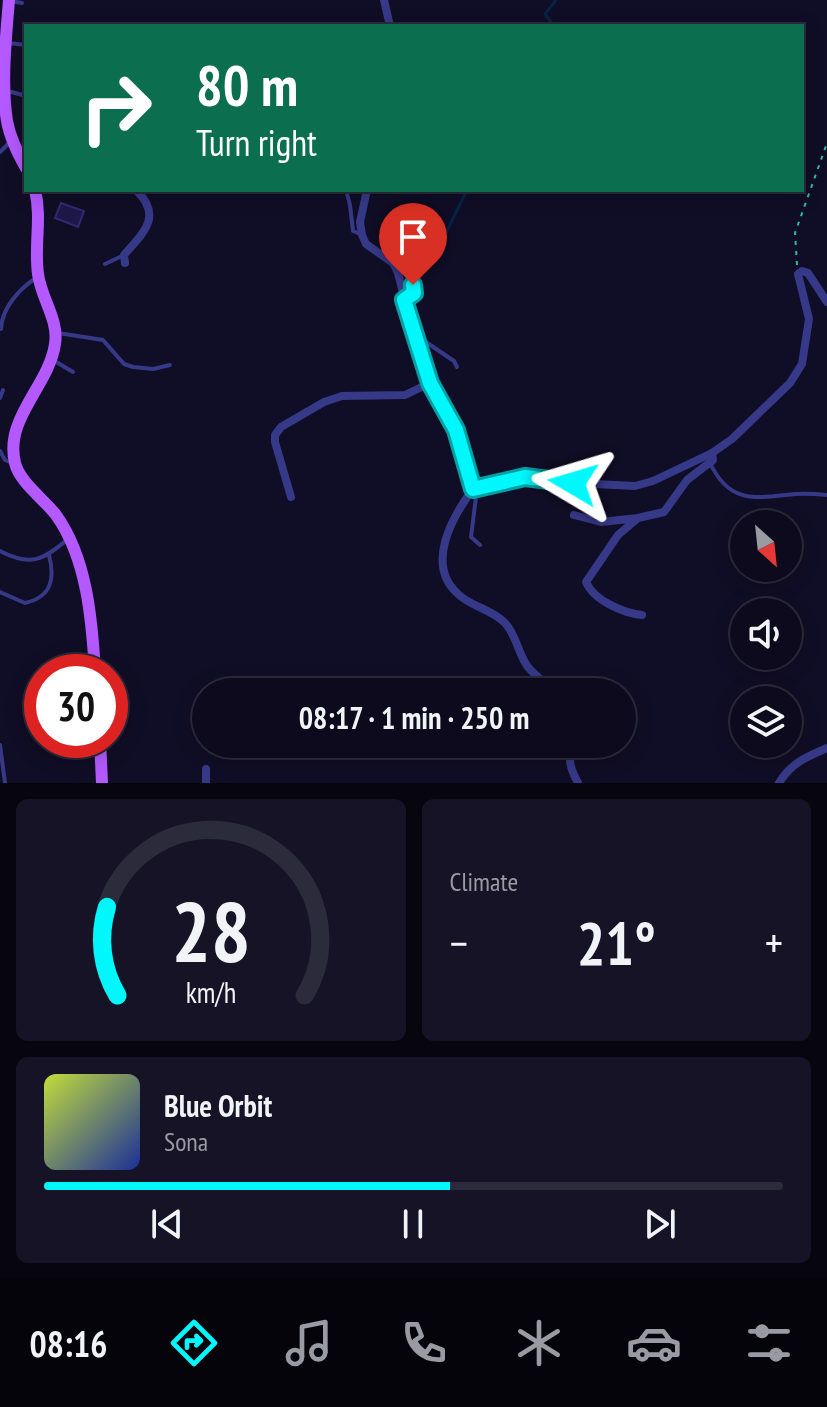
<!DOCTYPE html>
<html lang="en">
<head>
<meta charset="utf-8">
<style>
	:root { --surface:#0c0a1c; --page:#151325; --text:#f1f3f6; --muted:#9a9aa3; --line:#2c2b3b; --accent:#00f8fd }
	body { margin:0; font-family:"PT Sans Narrow",sans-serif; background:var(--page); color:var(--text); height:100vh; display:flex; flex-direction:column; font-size:30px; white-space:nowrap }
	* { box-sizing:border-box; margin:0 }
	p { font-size:26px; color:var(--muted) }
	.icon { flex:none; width:44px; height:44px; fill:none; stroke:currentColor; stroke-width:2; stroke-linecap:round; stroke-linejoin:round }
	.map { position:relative; height:783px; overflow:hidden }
	.sheet { display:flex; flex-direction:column; gap:16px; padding:16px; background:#07060f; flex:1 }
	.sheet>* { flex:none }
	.guide { position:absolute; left:24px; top:24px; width:780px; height:168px; border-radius:0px; box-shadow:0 4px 20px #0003,0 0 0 2px var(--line); background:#0b6e4f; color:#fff; overflow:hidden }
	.needle { width:52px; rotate:153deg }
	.fabs { position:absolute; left:730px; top:510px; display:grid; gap:16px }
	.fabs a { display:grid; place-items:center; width:72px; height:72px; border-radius:50%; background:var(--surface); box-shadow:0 4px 20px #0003,0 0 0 2px var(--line); font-size:40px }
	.speed { position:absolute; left:24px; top:654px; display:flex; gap:16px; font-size:40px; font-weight:700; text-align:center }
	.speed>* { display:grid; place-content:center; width:104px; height:104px; border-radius:50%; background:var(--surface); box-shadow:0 4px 20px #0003,0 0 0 2px var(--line); line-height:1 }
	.speed .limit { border:12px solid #d22; background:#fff; color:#111 }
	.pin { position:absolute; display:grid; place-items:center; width:68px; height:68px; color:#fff; margin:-82px -34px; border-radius:50% 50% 50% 0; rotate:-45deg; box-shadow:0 0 8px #0007 }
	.pin .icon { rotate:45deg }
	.me { position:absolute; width:88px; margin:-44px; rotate:277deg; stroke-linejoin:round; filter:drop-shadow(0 0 6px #0008) }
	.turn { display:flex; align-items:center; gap:28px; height:168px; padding:0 40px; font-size:36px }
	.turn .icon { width:104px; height:104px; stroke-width:2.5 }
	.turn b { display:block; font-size:56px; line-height:68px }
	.big { font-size:60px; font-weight:600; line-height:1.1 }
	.sheet .widget { flex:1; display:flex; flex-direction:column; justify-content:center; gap:12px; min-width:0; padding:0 28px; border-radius:12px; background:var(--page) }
	.sheet .dial { align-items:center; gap:0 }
	.dial svg { height:208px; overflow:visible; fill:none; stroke:var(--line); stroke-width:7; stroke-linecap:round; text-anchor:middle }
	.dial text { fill:var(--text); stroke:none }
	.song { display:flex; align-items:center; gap:24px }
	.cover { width:96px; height:96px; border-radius:12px; background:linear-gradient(135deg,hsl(70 70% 55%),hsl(230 70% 35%)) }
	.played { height:8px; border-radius:4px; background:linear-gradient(90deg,var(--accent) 55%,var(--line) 55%) }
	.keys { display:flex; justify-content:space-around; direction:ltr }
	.heat { display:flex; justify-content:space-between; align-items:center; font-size:44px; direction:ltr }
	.sheet .tiles { flex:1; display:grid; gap:16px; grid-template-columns:1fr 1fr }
	.widget:last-child { grid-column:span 2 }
	.trip { position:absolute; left:192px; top:678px; width:444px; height:80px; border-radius:40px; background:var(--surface); box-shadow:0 4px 20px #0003,0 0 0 2px var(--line); font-weight:600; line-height:80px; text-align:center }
	.tabs { display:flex; height:128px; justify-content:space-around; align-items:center; background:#05040b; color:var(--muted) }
	.tabs .icon { width:56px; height:56px }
	.tabs .on { color:var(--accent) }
	.tabs b { font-size:36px; color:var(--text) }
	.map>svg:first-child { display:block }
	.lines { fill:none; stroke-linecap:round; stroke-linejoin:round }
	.stream { stroke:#072345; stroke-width:3 }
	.building { fill:#1e1848; stroke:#322975; stroke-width:2 }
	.path { stroke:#28bda8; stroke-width:2; stroke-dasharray:4 6; stroke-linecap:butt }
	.lane { stroke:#363987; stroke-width:4 }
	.street { stroke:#363987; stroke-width:8 }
	.primary { stroke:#b459ff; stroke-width:12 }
	.route-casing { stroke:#00a1a4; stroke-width:20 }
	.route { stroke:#00f8fd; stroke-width:14 }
</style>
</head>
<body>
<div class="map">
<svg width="827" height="783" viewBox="0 0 827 783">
	<rect width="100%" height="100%" fill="#100d26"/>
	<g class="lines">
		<g class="stream">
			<polyline points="554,26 545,14 556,0"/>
			<polyline points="435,255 467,190"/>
		</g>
	</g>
	<polygon class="building" points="61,203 84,211 78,227 55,218"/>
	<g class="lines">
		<polyline class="path" points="797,265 795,233 827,143"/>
		<g class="lane">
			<polyline points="11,1 22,3"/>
			<polyline points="8,43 26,45"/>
			<polyline points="8,91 26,96"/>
			<polyline points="0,152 11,141"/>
			<polyline points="346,190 350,205 353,231 360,234"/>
			<polyline points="105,264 122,256"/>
			<polyline points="407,299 414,293 411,269 414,265 423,268"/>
			<path d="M1 329C2 308 19 289 36 278"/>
			<polyline points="58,333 103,340 124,364 133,367 153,369 170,365"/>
			<polyline points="414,334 454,361 457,367"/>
			<polyline points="53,360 73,372"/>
			<polyline points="0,398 3,390"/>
			<polyline points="0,451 5,460 12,463"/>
			<path d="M710 463C730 505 756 498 795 494 806 493 817 494 827 495"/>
			<polyline points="474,491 476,497 471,537 480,545"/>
			<path d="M0 551C31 567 43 560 68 539"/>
			<path d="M0 592 25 603C52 597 55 578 49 555"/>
			<polyline points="0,745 5,783"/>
		</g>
		<g class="street">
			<polyline points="384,0 390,26"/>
			<path d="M367 190 360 222 362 235 366 244 393 263 398 273 413 332 430 383 456 430 473 489C452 517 425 565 458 594 471 607 492 609 505 623 517 636 518 654 528 667 535 676 547 684 556 692"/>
			<path d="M125 263 124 255C144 232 163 216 136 190"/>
			<polyline points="473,489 525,477 573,483 635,486 653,481 712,453 732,439 790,383 802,364 809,319 798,274 802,271 808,273 827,302"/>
			<polyline points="291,497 275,442 275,435 281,427 324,402 342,396 405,395 430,383"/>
			<path d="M574 515 601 522 638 518 618 535 586 582C594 601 624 613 642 615"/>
			<polyline points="638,518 664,512 687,480 713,460 712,453"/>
			<path d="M572 744C568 761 570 768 578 783"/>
			<polyline points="206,769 206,783"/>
			<path d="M779 783C791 763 806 757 827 748"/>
		</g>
		<g class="primary">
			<path d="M9 0C6 37 1 84 7 121 10 138 18 154 26 168"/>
			<path d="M35 190C42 218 34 245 38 274 41 298 59 320 55 344 49 386 4 418 15 463 20 483 44 499 56 515 87 558 92 620 95 672"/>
			<polyline points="100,740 102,783"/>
		</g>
	</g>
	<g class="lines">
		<g class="route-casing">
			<polyline id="route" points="413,285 414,293 404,300 430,383 456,430 473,489 525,477 573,483"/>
		</g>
		<use href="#route" class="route"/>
	</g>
</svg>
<div class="fabs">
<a><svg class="needle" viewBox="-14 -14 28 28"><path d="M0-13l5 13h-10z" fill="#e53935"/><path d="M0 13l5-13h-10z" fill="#9a9aa3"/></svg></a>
<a><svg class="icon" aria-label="sound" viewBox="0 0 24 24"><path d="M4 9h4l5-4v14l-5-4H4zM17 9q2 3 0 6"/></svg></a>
<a><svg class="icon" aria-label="layers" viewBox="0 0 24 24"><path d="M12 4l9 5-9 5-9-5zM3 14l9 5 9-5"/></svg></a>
</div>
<div class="speed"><div class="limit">30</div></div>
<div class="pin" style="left:413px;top:285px;background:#d93025"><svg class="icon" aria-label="arrive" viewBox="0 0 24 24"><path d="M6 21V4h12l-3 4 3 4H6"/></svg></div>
<svg class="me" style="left:573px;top:483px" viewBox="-20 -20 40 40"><path d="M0-17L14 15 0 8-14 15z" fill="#00f8fd" stroke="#fff" stroke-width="4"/></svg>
<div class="trip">08:17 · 1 min · 250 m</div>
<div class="guide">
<div class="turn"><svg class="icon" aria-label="right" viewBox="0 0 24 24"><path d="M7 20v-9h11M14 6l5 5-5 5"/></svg><div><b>80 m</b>Turn right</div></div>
</div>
</div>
<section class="sheet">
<div class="tiles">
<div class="widget dial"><svg viewBox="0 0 100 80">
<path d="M14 69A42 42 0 1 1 86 69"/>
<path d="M14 69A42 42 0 0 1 10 35" stroke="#00f8fd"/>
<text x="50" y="56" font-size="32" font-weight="700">28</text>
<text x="50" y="72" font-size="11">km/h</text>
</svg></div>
<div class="widget"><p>Climate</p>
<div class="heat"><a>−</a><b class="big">21°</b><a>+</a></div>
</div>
<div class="widget">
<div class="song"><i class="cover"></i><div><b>Blue Orbit</b><p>Sona</p></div></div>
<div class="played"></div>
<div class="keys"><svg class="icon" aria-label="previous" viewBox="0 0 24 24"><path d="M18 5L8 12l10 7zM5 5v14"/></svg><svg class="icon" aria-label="pause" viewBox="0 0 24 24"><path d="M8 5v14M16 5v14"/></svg><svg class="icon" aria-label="next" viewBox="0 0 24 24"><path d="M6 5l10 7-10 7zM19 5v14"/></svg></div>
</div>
</div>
</section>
<nav class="tabs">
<b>08:16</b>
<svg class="icon on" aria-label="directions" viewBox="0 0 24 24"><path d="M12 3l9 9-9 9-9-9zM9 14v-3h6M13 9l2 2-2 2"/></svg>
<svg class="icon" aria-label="music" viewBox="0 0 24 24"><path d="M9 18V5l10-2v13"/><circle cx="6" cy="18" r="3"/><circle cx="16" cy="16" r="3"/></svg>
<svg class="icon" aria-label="phone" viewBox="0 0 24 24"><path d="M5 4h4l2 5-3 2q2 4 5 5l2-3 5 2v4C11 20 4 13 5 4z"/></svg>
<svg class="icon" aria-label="climate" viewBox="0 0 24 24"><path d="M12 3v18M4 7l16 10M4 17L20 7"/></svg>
<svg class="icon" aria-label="car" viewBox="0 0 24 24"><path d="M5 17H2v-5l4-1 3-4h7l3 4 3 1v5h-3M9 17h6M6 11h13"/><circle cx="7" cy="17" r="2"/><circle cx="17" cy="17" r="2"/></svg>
<svg class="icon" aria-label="filters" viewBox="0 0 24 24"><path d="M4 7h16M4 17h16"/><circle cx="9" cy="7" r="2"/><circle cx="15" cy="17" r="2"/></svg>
</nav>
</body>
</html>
